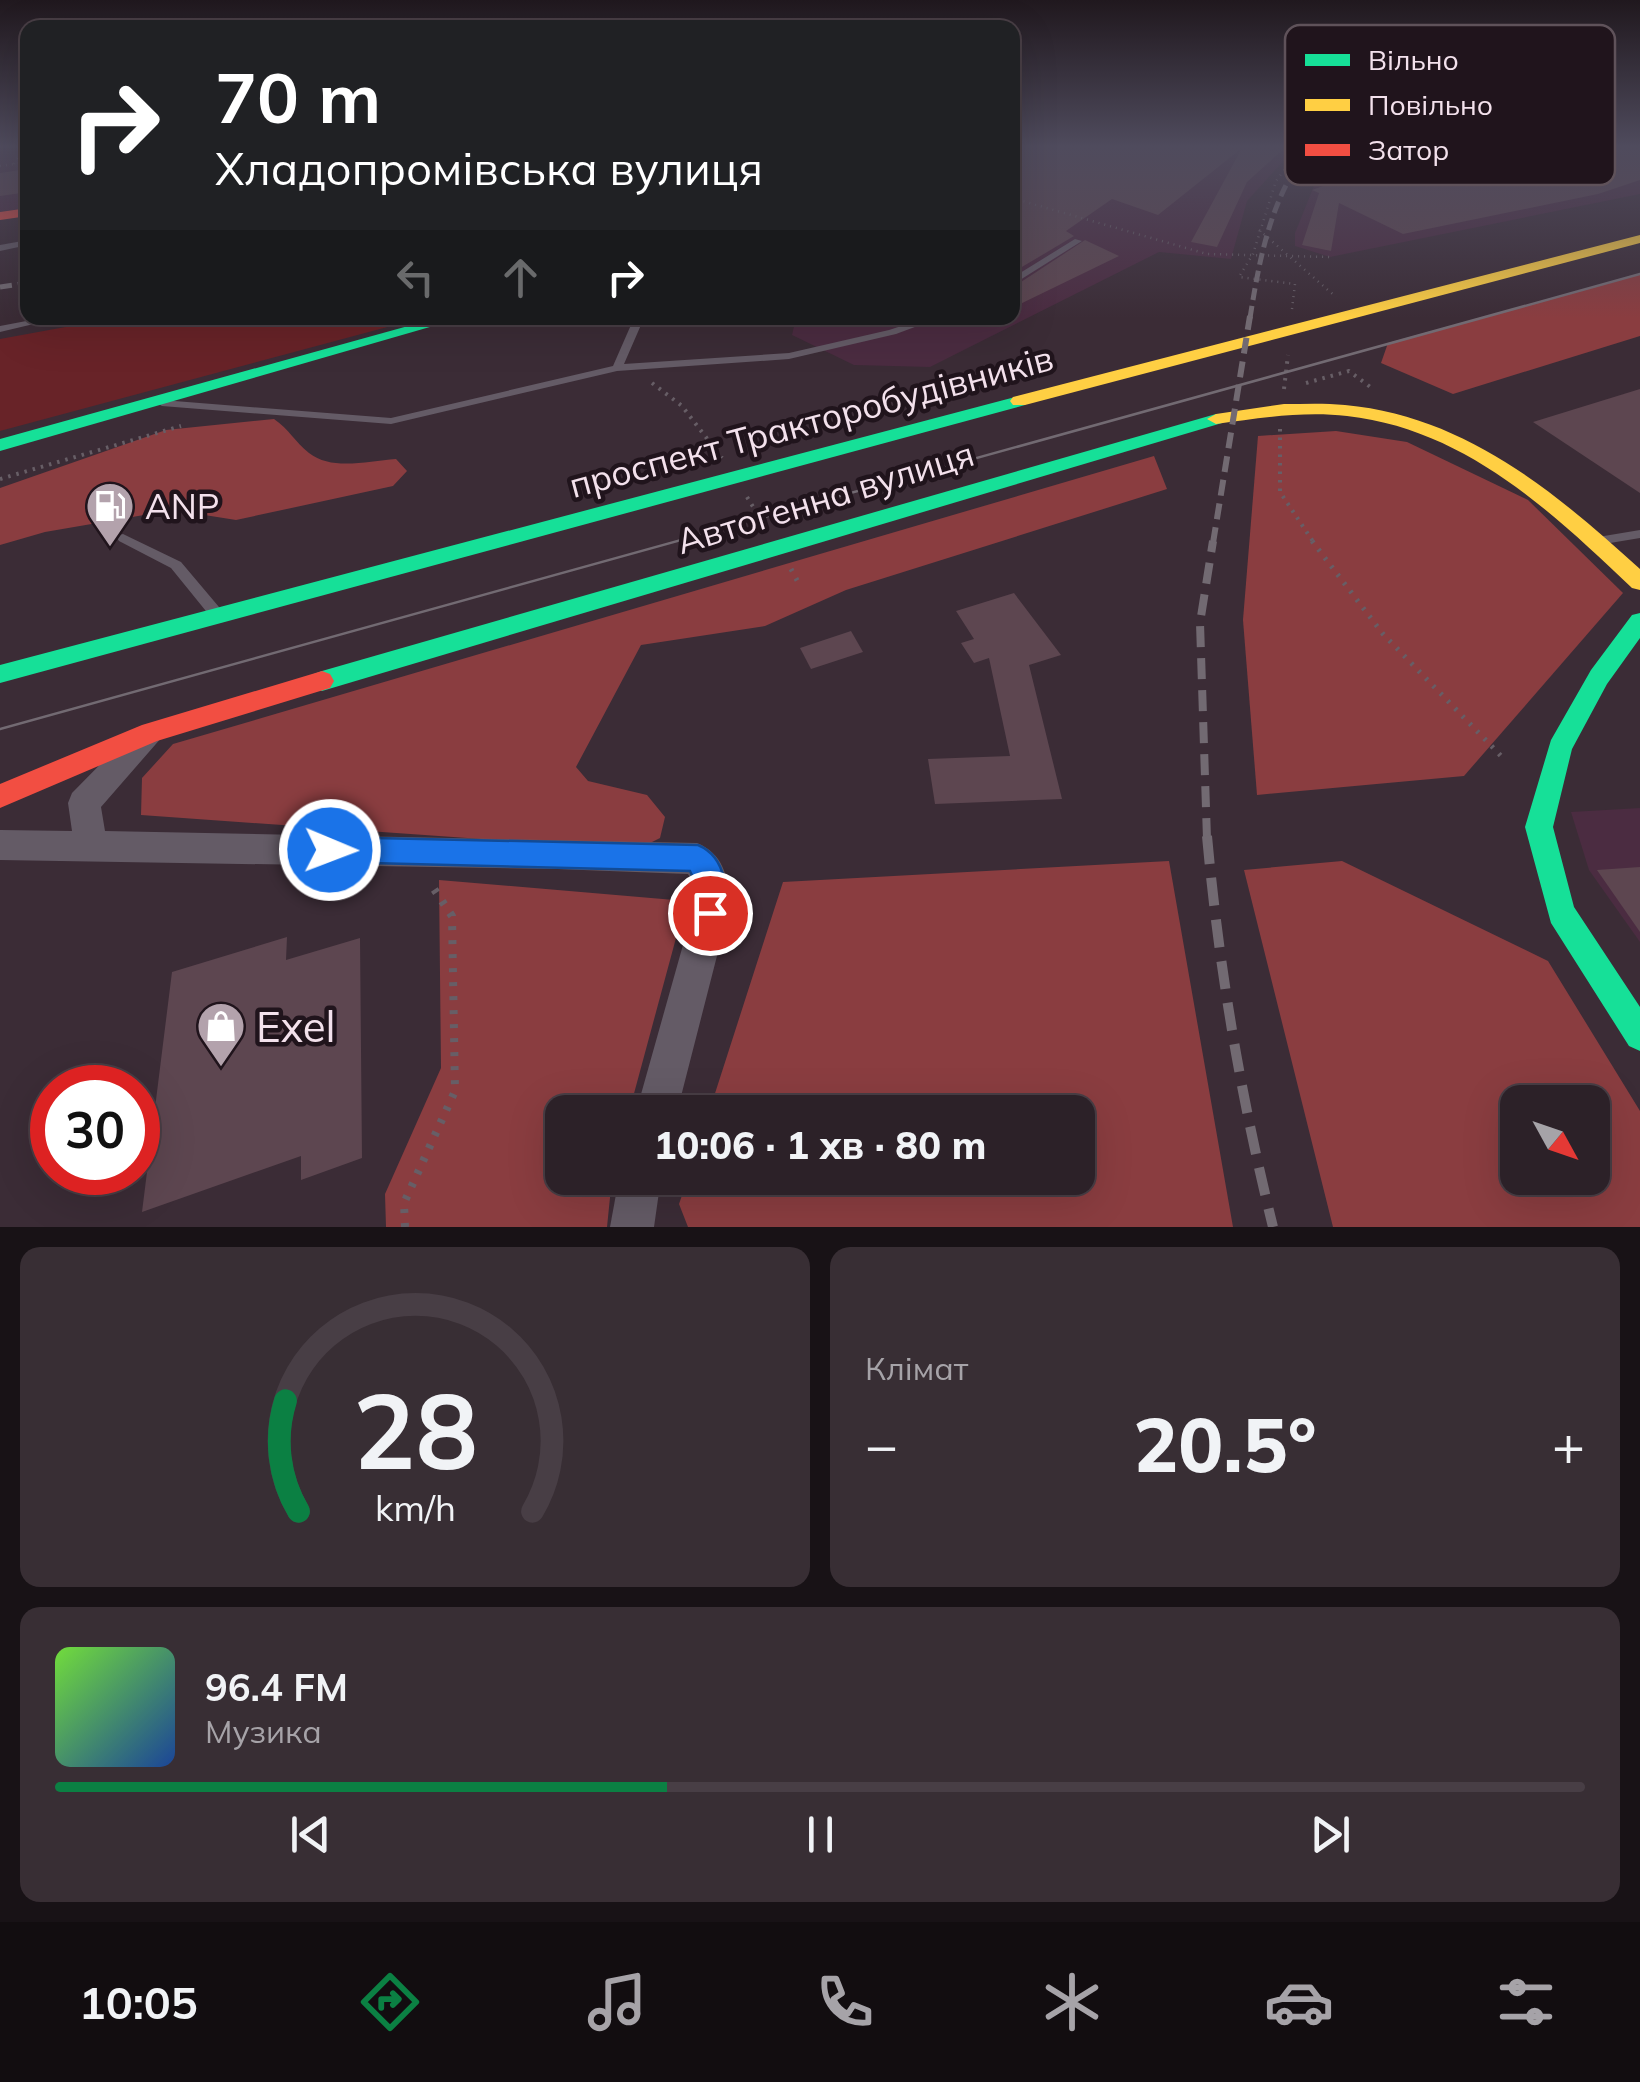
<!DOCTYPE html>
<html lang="uk">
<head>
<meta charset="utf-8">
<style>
	:root { --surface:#2c2128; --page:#382e34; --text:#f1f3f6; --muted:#a6a3a8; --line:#483e45; --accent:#0b8043 }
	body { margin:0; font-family:Mulish,sans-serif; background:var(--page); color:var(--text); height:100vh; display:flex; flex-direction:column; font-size:38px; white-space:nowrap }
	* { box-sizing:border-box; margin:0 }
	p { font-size:32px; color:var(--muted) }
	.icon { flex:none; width:55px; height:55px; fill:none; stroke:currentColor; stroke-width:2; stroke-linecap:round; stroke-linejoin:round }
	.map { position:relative; height:1227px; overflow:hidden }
	.details { display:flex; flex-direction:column; gap:20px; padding:20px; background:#181216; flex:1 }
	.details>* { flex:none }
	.top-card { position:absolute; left:20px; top:20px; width:1000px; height:305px; border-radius:20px; box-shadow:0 10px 40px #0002,0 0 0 2px var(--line); background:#202124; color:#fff; overflow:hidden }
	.needle { width:65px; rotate:130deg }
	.tools { position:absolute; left:1500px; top:1085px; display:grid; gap:20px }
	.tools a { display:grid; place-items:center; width:110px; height:110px; border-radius:20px; background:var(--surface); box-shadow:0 10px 40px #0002,0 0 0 2px var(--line); font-size:50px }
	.speed { position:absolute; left:30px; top:1065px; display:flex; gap:20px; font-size:50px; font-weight:700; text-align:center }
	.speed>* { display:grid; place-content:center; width:130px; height:130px; border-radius:50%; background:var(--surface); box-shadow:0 10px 40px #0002,0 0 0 2px var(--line); line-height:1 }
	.speed .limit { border:15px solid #d22; background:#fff; color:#111 }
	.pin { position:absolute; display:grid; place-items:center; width:85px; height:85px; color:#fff; margin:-42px; border:5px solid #fff; border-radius:50%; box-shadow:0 2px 10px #0007 }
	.me { position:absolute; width:110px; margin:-55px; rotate:91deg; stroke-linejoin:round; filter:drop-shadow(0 0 8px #0008) }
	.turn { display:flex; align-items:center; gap:35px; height:210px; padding:0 30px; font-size:45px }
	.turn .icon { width:130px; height:130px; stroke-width:2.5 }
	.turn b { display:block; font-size:70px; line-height:85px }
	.lanes { display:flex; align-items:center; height:95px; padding:0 30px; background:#0003; justify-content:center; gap:50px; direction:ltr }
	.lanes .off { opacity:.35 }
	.big { font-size:75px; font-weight:800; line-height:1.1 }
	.details .card { flex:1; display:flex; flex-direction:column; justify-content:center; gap:15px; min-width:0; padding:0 35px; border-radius:20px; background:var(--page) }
	.details .dial { align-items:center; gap:0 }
	.dial svg { height:260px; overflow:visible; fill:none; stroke:var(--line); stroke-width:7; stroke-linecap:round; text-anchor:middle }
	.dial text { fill:var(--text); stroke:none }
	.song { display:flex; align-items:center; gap:30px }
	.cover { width:120px; height:120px; border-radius:15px; background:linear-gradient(135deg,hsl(100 70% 55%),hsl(220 70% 35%)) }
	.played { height:10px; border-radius:5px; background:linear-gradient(90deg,var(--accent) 40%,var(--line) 40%) }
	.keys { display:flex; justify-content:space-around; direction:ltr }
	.heat { display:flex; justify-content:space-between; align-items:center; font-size:55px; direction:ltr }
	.details .tiles { flex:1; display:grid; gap:20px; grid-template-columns:1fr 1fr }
	.card:last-child { grid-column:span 2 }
	.trip { position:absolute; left:545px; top:1095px; width:550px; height:100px; border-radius:20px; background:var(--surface); box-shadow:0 10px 40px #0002,0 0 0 2px var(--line); font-weight:800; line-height:100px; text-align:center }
	.dock { display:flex; height:160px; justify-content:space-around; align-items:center; background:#120d10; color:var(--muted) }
	.dock .icon { width:70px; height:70px }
	.dock .current { color:var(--accent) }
	.dock b { font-size:45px; color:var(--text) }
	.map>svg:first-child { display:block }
	.built { fill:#4b2c41 }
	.green { fill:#682328 }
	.forest { fill:#8a3d40; fill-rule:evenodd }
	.building { fill:#5d4650 }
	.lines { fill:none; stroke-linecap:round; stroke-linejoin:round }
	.path-far3 { stroke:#675e66; stroke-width:2.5; stroke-dasharray:1 5; stroke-linecap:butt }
	.path-far2 { stroke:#675e66; stroke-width:4; stroke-dasharray:2.5 6; stroke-linecap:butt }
	.path-far1 { stroke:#675e66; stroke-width:5; stroke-dasharray:2.5 8; stroke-linecap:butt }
	.path { stroke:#675e66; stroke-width:8; stroke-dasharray:4 10; stroke-linecap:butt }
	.lane { fill:#645b66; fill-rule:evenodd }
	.street { fill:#645b66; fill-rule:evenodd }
	.fast { fill:#16e098; fill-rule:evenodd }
	.slow { fill:#ffcf43; fill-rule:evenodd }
	.jam { fill:#f24e42; fill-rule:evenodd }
	.tram { stroke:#726a72; stroke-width:2.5 }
	.rail-far3 { stroke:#726a72; stroke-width:5; stroke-dasharray:12 6; stroke-linecap:butt }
	.rail-far2 { stroke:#726a72; stroke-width:6; stroke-dasharray:16 8; stroke-linecap:butt }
	.rail-far1 { stroke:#726a72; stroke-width:8; stroke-dasharray:21 11; stroke-linecap:butt }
	.rail { stroke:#726a72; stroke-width:10; stroke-dasharray:28 14; stroke-linecap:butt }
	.route { fill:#1a73e8; stroke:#114b97; stroke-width:2.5 }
	.labels { text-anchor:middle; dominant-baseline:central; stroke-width:9; stroke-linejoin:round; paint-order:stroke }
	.street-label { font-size:35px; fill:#f3e1ec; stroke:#20141c }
	.poi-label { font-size:35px; fill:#f3e1ec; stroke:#20141c; text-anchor:start }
	.near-poi-label { font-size:42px; fill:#f3e1ec; stroke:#20141c; text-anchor:start }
	.key { fill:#20141c; stroke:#5f525a; stroke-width:2.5 }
	.key-label { font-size:28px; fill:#f3e1ec }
</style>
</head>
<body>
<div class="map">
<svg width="1640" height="1227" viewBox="0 0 1640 1227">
	<rect width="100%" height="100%" fill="#3b2c36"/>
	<g class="built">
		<polygon points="0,146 27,146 27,208 0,212"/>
		<polygon points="1013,146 1297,146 1247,201 1231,259 1159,252 930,367 854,365 792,335 796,318 1012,318"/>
		<polygon points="1346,146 1640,146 1640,194 1330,257 1295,246 1295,233 1322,166"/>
		<polygon points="1640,808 1640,942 1589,870 1571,812"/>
	</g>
	<polygon class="green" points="202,318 421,318 0,431 0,339 109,319 160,326"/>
	<g class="forest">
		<polygon points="1640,274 1640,336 1453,394 1381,363 1388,343"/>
		<path d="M274 419C289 429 295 442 309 453 332 471 367 461 396 459L407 471 393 486 236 520 173 510 45 532 0 545V488L166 430Z"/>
		<polygon points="1336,431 1407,442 1528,500 1623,593 1464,776 1257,795 1243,620 1258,436"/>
		<polygon points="1154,456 1167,489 846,590 765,626 641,645 576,767 588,781 647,795 665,817 660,838 636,850 141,815 142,778 173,744"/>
		<polygon points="1169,861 1233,1227 688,1227 679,1204 688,1178 1078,1178 1078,1112 709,1112 783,882"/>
		<path d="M1342 861 1548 961 1640 1111V1227H1333L1244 870ZM1518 1102H1592V1178H1518Z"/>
		<polygon points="439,880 686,901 629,1112 562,1112 562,1178 612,1178 607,1227 386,1227 385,1194 441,1068"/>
	</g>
	<g class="building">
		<polygon points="1012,146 1287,146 1247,182 1217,247 1191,242 1242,148 1158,215 1112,199 1066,231 1074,236 1012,273"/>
		<polygon points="1444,146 1640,146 1640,180 1598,194 1403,234 1339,203 1331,251 1302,245 1319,193 1312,190 1326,185 1346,163 1343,180"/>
		<polygon points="28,169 28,192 0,196 0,173"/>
		<polygon points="1085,240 1119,256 1012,308 1012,288"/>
		<polygon points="1640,389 1640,493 1533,422"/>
		<polygon points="1014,593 1061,655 1029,665 1062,799 935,804 928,759 1010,756 989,658 974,663 961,643 974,639 956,611"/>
		<polygon points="851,631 863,652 811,669 800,648"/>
		<polygon points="1640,867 1640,932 1597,870"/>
		<polygon points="287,937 286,960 360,938 362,1158 301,1180 301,1156 142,1212 172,972"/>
	</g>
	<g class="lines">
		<g class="path-far3">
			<polyline points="14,164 23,146"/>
			<polyline points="0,166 28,162"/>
			<polyline points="1012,198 1207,254 1330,257"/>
			<polyline points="1259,230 1336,297"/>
			<polyline points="1292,309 1295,284 1239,277 1253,254 1276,181 1302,146"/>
		</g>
		<g class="path-far2">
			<polyline points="652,383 682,406 722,458"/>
			<polyline points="1306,383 1349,371 1373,389"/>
			<polyline points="1284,389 1288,355"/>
			<polyline points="1280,429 1280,492 1314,543"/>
			<polyline points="0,479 181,426"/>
			<polyline points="747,497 765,526"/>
		</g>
		<g class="path-far1">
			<polyline points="1312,541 1383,634 1504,759"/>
			<polyline points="791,569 800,586"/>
		</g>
		<polyline class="path" points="405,1227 404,1203 455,1091 452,916 430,883"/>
		<g class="lane">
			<polygon points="1075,239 1082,241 1012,285 1012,278"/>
			<polygon points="28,240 28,245 0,251 0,245"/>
			<polygon points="42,318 59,318 0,332 0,326"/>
			<polygon points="634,318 644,318 624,364 789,353 889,330 926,318 939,318 896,334 789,359 617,371 391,424 162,406 157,403 162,400 391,418 613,366"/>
			<polygon points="1640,530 1640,538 1598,545 1592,541 1598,537"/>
			<polygon points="123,534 181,562 224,613 226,617 224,621 214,621 171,568 119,541 117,538 119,535"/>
		</g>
		<g class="street">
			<path d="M147 724 158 728 162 737 101 807 105 831 697 843C727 855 730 885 728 913L677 1112H636L692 913 695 887 688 874 557 869 0 860V830L72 831 68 803 72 793 136 728Z"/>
			<polygon points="619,1178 661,1178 654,1227 610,1227"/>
		</g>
		<g class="fast">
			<polygon points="437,318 461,318 0,451 0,439"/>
			<polygon points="1019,396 1028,401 1025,405 0,683 0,665"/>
			<polygon points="1216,414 1225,419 1222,423 322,691 314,688 310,681 314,674 322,671"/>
			<polygon points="1640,613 1640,638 1607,684 1572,749 1553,827 1574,907 1640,1007 1640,1051 1629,1046 1551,923 1525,827 1551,740 1591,670 1632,615"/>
		</g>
		<g class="slow">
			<polygon points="1640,235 1640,243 1025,405 1013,405 1010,401 1013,397"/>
			<path d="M1284 404C1304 404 1325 403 1345 405 1465 416 1555 492 1640 569V590L1632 588C1550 510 1464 429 1347 416 1303 411 1259 418 1216 424L1207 419 1216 414Z"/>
		</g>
		<g class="jam">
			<polygon points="28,208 28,216 0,220 0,212"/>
			<polygon points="322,671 330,674 334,681 330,688 157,741 0,808 0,784 142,725"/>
		</g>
		<polyline class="tram" points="0,729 1640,274"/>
		<g class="rail-far3">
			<polyline points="0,287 28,283"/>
			<path d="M1250 318C1260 255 1271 198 1310 146"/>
		</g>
		<polyline class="rail-far2" points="1213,543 1250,316"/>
		<polyline class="rail-far1" points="1207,839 1200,623 1213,541"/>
		<path class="rail" d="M1207 836C1219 969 1241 1098 1273 1227"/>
	</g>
	<linearGradient id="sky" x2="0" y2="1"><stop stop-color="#20181e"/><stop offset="0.46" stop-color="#4f4b5d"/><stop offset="1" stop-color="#4f4b5d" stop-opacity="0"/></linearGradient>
	<rect width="1640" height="318" fill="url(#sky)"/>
	<path class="route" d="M330 837 698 845C727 857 731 897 720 923L710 927 699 923C691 904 702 892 690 871L330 862 320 859 316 850 320 840Z"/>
	<defs>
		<g id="fuel-pin" transform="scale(2.5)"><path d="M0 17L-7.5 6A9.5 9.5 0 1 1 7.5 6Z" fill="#b3a2ac" stroke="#20141c"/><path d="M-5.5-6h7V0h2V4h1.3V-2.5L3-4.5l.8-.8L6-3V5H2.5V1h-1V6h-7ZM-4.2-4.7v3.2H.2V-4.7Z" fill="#fff"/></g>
		<g id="shop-pin" transform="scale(2.5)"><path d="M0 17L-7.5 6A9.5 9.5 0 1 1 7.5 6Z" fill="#b3a2ac" stroke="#20141c"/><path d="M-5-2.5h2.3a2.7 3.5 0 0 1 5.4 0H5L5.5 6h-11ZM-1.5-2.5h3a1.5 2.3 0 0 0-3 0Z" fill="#fff"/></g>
	</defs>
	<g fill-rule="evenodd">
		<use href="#fuel-pin" x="110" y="506"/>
		<use href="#shop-pin" x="221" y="1026"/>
	</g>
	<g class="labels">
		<g class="street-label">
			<text transform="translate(811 421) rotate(-15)">проспект Тракторобудівників</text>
			<text transform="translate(825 497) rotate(-17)">Автоґенна вулиця</text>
		</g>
		<g class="poi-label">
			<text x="145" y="506">ANP</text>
		</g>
		<g class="near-poi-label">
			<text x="256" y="1026">Exel</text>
		</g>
	</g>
	<rect x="1285" y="25" width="330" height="160" rx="15" class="key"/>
	<rect x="1305" y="54" width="45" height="12" fill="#16e098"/>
	<rect x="1305" y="99" width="45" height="12" fill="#ffcf43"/>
	<rect x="1305" y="144" width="45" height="12" fill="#f24e42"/>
	<g class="key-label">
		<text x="1368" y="70">Вільно</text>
		<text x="1368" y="115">Повільно</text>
		<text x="1368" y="160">Затор</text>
	</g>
</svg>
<div class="tools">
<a><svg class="needle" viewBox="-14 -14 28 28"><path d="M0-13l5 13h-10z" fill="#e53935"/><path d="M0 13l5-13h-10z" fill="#a6a3a8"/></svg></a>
</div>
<div class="speed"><div class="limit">30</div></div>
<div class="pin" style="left:710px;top:913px;background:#d93025"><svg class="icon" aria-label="arrive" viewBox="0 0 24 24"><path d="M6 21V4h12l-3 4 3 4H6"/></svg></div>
<svg class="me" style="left:330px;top:850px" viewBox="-20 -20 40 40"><circle r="17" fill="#1a73e8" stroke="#fff" stroke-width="3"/><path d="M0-11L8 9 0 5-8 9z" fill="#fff"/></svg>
<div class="trip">10:06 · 1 хв · 80 m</div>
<div class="top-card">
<div class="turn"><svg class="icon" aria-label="right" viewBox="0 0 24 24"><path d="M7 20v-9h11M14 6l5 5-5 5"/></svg><div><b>70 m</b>Хладопромівська вулиця</div></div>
<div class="lanes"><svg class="icon off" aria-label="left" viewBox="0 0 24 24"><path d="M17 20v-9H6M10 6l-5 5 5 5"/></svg><svg class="icon off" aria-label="ahead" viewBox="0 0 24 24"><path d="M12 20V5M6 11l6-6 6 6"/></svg><svg class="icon" aria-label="right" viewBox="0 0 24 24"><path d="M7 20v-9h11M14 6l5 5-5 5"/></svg></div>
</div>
</div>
<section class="details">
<div class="tiles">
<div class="card dial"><svg viewBox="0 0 100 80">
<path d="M14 69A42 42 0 1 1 86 69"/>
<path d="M14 69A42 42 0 0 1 10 35" stroke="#0b8043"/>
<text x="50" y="56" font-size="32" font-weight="700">28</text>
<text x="50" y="72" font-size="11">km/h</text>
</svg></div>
<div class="card"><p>Клімат</p>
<div class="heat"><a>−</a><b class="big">20.5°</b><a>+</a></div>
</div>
<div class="card">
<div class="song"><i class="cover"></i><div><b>96.4 FM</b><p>Музика</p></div></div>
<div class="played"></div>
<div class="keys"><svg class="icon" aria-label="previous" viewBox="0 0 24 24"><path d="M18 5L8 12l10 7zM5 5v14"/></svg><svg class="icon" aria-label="pause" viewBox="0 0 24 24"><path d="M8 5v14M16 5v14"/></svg><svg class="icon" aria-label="next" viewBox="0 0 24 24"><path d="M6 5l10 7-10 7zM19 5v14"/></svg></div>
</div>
</div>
</section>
<nav class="dock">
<b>10:05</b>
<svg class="icon current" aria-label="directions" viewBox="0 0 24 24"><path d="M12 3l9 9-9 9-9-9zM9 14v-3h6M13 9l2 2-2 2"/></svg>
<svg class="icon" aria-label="music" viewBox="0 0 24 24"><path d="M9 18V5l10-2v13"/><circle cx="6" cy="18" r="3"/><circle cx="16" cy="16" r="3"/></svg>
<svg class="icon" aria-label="phone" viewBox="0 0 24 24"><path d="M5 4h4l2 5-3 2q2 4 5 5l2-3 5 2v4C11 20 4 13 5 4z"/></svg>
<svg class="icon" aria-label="climate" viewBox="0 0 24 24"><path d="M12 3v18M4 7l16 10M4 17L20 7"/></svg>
<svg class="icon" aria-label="car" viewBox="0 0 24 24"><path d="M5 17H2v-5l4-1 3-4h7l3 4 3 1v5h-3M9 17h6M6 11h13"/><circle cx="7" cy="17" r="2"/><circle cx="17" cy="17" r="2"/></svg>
<svg class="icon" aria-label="filters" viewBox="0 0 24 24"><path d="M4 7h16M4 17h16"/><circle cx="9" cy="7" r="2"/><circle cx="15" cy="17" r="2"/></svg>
</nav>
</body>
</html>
